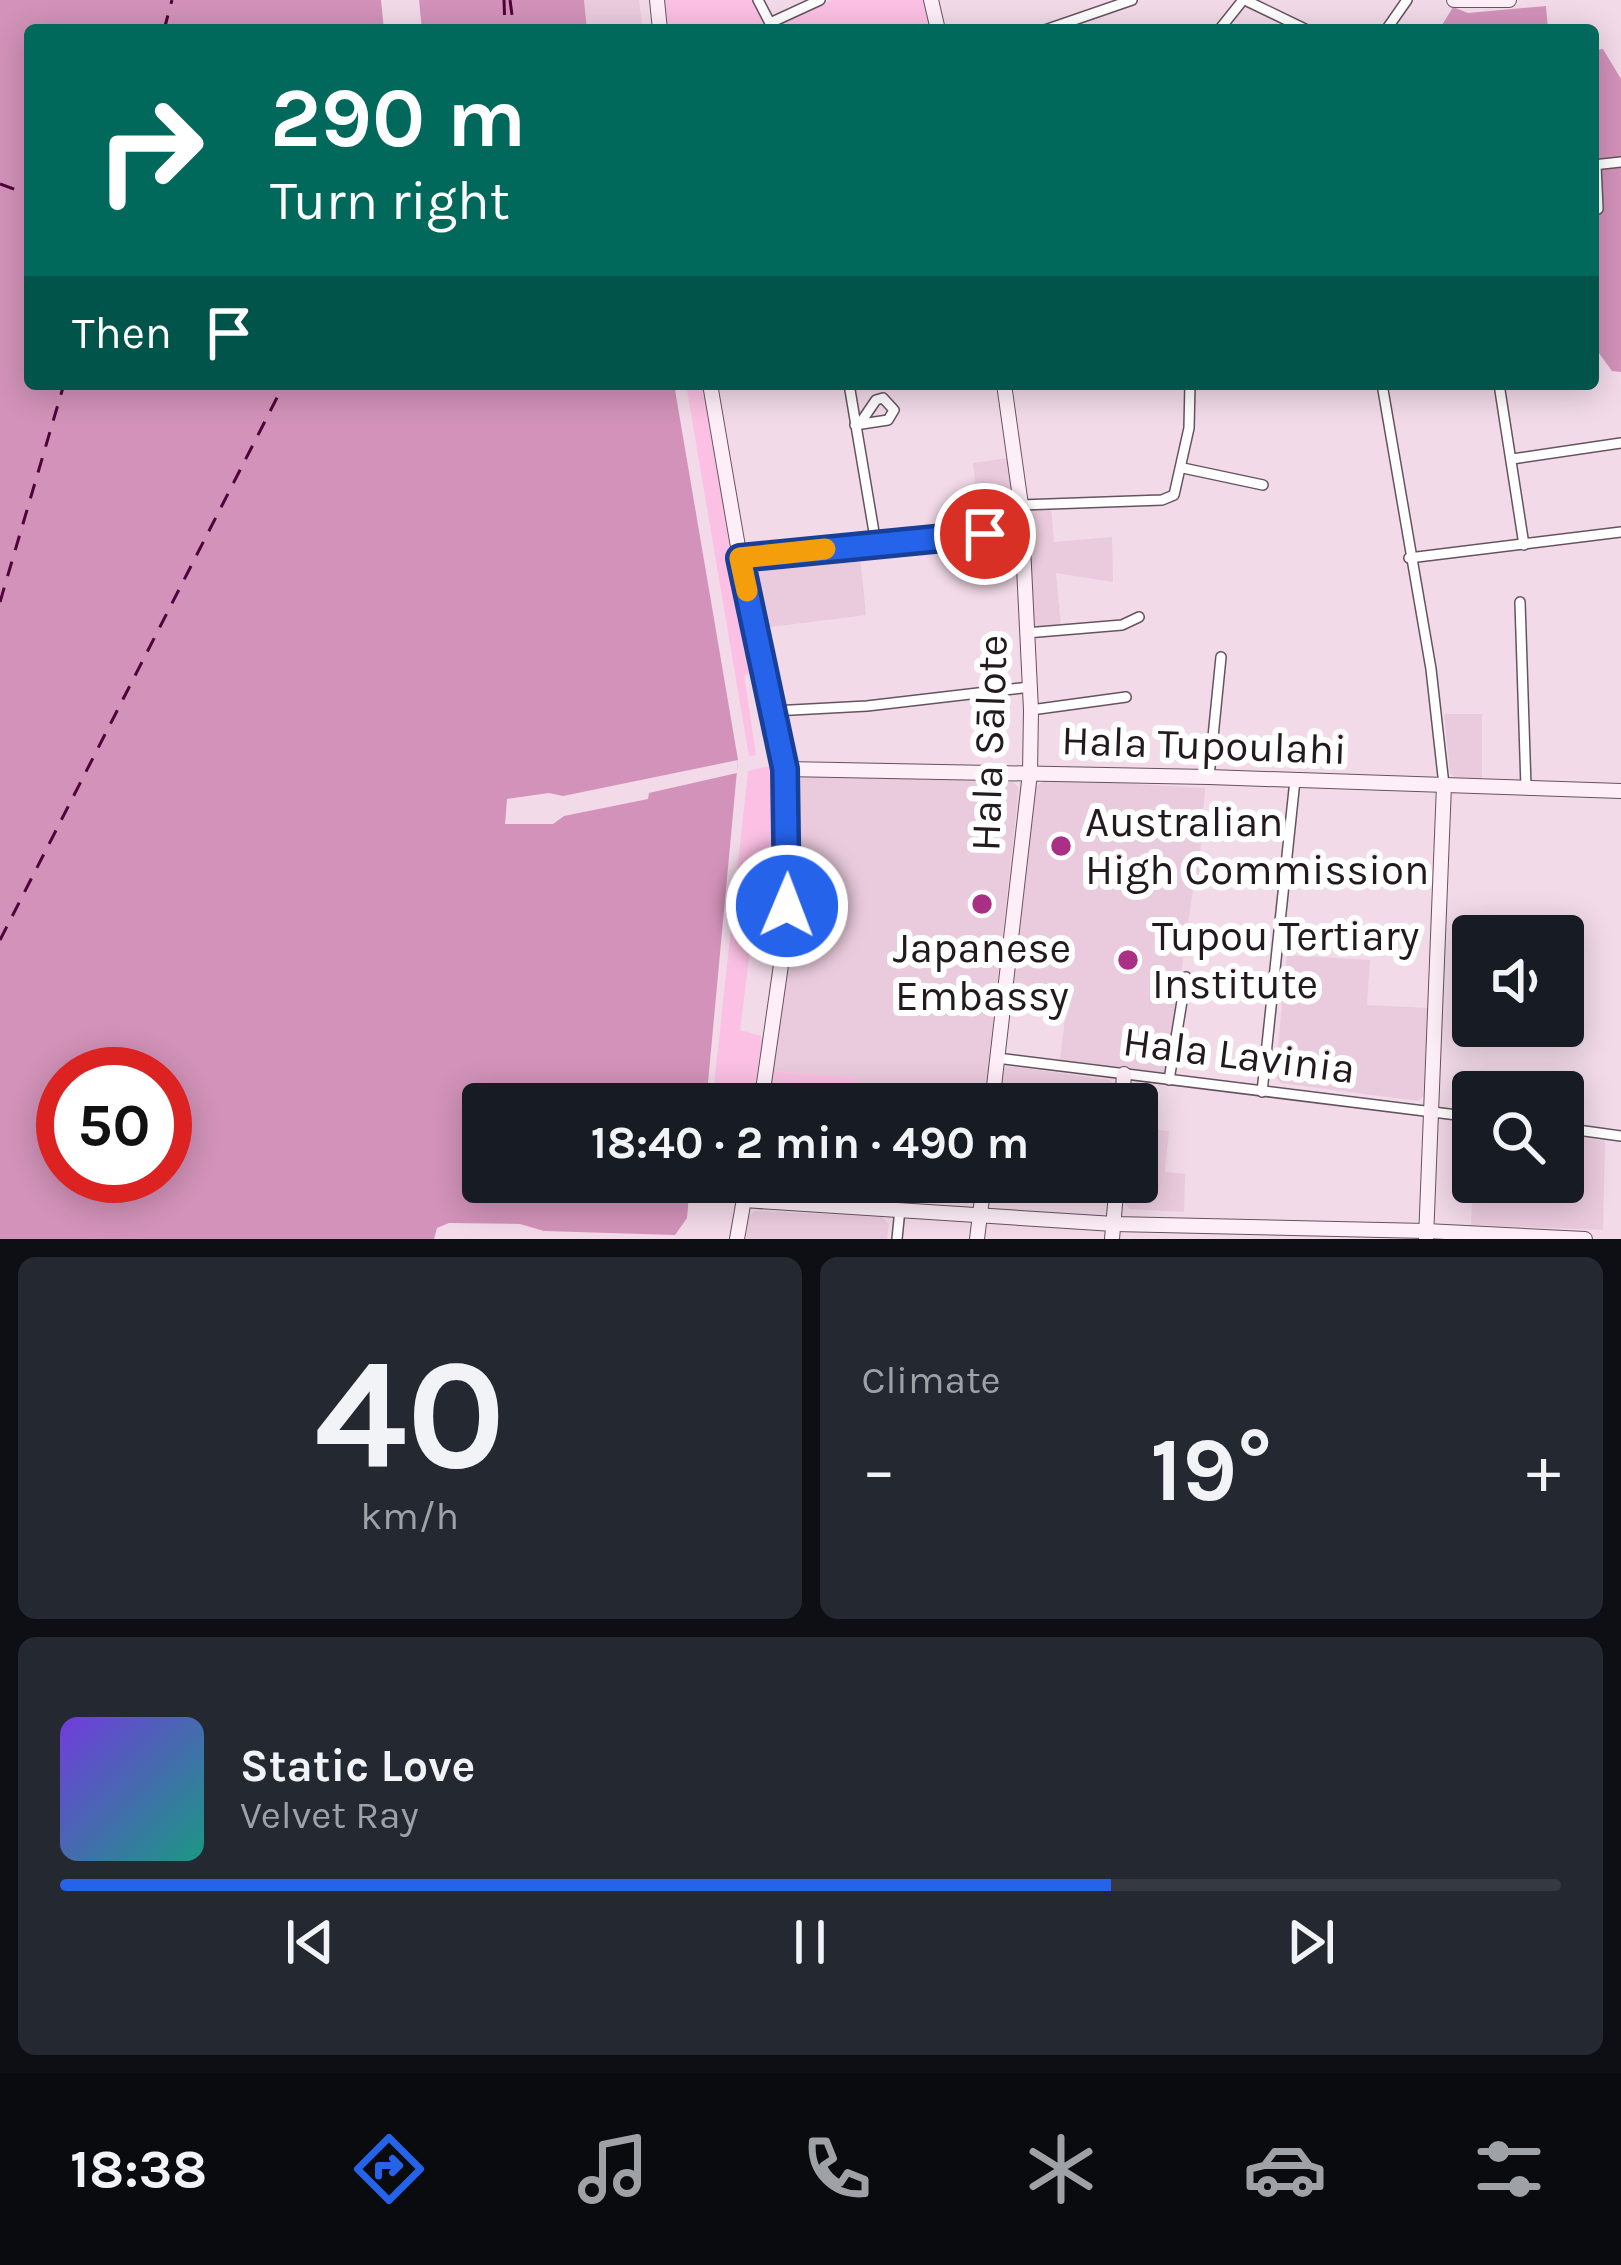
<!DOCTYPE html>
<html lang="en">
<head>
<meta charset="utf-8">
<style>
	:root { --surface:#171b24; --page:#242831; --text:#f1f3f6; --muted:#9ea1a6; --line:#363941; --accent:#2563eb }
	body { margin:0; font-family:Karla,sans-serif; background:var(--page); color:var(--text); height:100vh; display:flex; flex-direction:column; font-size:45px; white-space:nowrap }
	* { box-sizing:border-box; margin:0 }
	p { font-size:39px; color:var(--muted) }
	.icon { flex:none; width:66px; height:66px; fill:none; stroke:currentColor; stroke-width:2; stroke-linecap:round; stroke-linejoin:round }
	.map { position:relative; height:1239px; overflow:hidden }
	.drawer { display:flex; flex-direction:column; gap:18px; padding:18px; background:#0d0f14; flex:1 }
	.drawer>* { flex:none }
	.top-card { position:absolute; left:24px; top:24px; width:1575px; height:366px; border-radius:12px; box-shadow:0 6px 30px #0003; background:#00695c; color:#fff; overflow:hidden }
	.fabs { position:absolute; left:1452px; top:915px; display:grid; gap:24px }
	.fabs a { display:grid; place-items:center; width:132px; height:132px; border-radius:12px; background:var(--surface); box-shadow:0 6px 30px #0003; font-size:60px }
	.speed { position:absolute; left:36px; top:1047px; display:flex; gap:24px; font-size:60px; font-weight:700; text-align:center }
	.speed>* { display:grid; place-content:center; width:156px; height:156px; border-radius:50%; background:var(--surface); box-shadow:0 6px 30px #0003; line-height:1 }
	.speed .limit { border:18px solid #d22; background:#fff; color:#111 }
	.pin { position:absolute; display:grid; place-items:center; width:102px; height:102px; color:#fff; margin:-51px; border:6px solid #fff; border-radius:50%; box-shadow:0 3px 12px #0007 }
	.me { position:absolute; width:132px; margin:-66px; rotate:1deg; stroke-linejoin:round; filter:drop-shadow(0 0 9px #0008) }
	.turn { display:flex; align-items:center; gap:42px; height:252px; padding:0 48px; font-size:54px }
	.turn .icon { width:156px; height:156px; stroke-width:2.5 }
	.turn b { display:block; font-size:84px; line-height:102px }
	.then { display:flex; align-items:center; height:114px; padding:0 48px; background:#0003; gap:24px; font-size:45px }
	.big { font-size:90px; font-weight:700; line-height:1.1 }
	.drawer .card { flex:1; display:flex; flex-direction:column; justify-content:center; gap:18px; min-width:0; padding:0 42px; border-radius:18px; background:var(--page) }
	.drawer .dial { align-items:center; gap:0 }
	.dial b { font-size:156px; line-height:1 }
	.song { display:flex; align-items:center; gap:36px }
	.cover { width:144px; height:144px; border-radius:18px; background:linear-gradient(135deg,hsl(260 70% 55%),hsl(170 70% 35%)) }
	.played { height:12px; border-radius:6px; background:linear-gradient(90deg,var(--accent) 70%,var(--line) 70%) }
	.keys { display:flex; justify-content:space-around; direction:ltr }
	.heat { display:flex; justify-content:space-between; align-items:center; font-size:66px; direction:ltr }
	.drawer .tiles { flex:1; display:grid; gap:18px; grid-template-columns:1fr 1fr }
	.card:last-child { grid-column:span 2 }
	.trip { position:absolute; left:462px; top:1083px; width:696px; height:120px; border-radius:12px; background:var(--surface); box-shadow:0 6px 30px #0003; font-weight:700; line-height:120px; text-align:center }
	.tab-bar { display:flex; height:192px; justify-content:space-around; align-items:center; background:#090b0e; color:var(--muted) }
	.tab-bar .icon { width:84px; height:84px }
	.tab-bar .current { color:var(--accent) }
	.tab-bar b { font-size:54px; color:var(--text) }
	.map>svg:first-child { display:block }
	.built { fill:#eacbdd }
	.green { fill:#fbc0e3 }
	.forest { fill:#d392ba }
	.water { fill:#d292b9; fill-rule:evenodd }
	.pier { fill:#f2dae8 }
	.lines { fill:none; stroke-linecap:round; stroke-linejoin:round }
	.ferry { stroke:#50023c; stroke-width:3; stroke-dasharray:15 12; stroke-linecap:butt }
	.street-casing { stroke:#67535f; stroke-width:12 }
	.secondary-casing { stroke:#67535f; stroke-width:16 }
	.street { stroke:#fff; stroke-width:9 }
	.secondary { stroke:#fdeef7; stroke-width:14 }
	.route-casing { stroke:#184099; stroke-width:30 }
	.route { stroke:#2563eb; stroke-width:21 }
	.slow { stroke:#f59e0b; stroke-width:21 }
	.poi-dot { fill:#a93084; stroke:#fff; stroke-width:4.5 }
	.labels { text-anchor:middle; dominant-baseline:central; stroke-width:12; stroke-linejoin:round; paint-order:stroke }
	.street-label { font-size:42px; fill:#221a1f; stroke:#fff }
	.poi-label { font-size:42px; fill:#221a1f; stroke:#fff; text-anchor:start }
</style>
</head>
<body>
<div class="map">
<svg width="1621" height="1239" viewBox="0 0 1621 1239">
	<rect width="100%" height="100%" fill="#f2dae8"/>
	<g class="built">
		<polygon points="584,0 639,0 643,30 587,30"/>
		<polygon points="1008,458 1016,514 1006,526 980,527 973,463"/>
		<polygon points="1051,507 1054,542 1112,537 1113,582 1056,573 1061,627 1038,630 1034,626 1028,512 1031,509"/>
		<polygon points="860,556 866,615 763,628 754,567 758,562"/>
		<polygon points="1444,714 1482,714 1482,779 1454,777 1450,773"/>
		<polygon points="803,775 1013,782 1019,788 984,1104 859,1104 860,1078 773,1071 796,885 794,783"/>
		<polygon points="1047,779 1205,788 1198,881 1194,882 1167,1073 1060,1060 1067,1001 1013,995 1036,786"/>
		<polygon points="1287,955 1370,960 1367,1005 1429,1008 1426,1094 1418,1101 1281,1083 1275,1076"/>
		<polygon points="1008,1066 1110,1080 1117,1087 1115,1104 1000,1104 1004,1069"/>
		<polygon points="1137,1128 1169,1131 1165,1172 1185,1174 1184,1212 1130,1209 1125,1204 1126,1182 1137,1182"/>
		<polygon points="1565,1135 1605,1141 1603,1230 1471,1225 1473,1182 1561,1186"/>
		<polygon points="755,1182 976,1182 970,1201 753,1193"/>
		<polygon points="755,1211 882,1217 889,1225 887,1239 746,1239 749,1216"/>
	</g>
	<g class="green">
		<polygon points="665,0 755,0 769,28 831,0 923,0 931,30 668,30"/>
		<polygon points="686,384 703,384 759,671 744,675 756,755 749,756"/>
		<polygon points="771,766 776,770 780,888 777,926 772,930 755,928 760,925 764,898 759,897 761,874 753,873 751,881 745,881 740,922 746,923 745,934 752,935 740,1030 761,1036 762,1041 752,1104 712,1104 748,771"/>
		<polygon points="773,1071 860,1078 859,1104 768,1104"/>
	</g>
	<g class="forest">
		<polygon points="1546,6 1548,30 1439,30 1453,7 1468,13"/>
		<polygon points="1603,49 1621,79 1621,372 1612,371 1593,345 1593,50"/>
	</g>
	<g class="water">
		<path d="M0 0H381L384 30H30V384H674L738 760 706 1104H483V1182H690L687 1218 675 1235 544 1231 520 1224 449 1223 437 1228 434 1239H0ZM63 1074H165V1176H63Z"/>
		<polygon points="419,0 584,0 587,30 422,30"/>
	</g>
	<polygon class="pier" points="738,760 737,773 649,793 648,799 564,816 553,824 505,824 507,799 549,793 563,796"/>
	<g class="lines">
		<g class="ferry">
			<polyline points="504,0 505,30"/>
			<polyline points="510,0 514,30"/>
			<polyline points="164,30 172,0"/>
			<polyline points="0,184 30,195"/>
			<polyline points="0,602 64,384"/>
			<polyline points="0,940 284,384"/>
		</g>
		<g class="street-casing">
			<g id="street">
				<polyline points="758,0 770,23 820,0"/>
				<polyline points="1245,0 1307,30"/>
				<polyline points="1045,30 1132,0"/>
				<polyline points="1219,30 1243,0"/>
				<polyline points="1386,30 1407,0"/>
				<polyline points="1593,165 1621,162"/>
				<polyline points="1596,165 1598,209"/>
				<polyline points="849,384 876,544"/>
				<polyline points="1382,384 1431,669 1444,785"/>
				<polyline points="1499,384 1524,545"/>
				<polyline points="855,425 888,420 894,410 883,398 876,400 861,422"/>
				<polyline points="1512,459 1621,443"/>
				<polyline points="1183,468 1263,485"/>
				<polyline points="1021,505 1162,500 1174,495 1189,428 1190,384"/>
				<polyline points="740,558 1022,531"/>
				<polyline points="1409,558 1621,532"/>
				<polyline points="1520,602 1526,787"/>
				<polyline points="1026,633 1122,625 1139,617"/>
				<polyline points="1031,710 1126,697"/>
				<polyline points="773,711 867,706 1030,687"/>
				<polyline points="1209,777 1221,657"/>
				<polyline points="997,1058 1473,1117"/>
				<polyline points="1169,1080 1186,977"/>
				<polyline points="1262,1092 1295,780"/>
				<polyline points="1563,1128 1621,1136"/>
				<polyline points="897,1239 900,1209"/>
			</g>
		</g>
		<g class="secondary-casing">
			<g id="secondary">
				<polyline points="657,0 660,30"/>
				<polyline points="931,0 938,30"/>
				<polyline points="1454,0 1509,0"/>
				<polyline points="710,384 737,541 786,783 789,876 785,937 761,1104"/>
				<polyline points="785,769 1209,777 1621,791"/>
				<polyline points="992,1104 1030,773 1031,710 1021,505 1004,384"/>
				<polyline points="1122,1104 1124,1074"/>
				<polyline points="743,1200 1114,1224 1426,1231 1585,1239"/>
				<polyline points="737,1239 747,1182"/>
				<polyline points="977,1239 984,1182"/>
				<polyline points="1112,1239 1117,1182"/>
				<polyline points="1426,1239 1444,785"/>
			</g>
		</g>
		<use href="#street" class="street"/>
		<use href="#secondary" class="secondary"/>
	</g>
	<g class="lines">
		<g class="route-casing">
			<polyline id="route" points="787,906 785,769 740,558 985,534"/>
		</g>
		<use href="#route" class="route"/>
		<polyline class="slow" points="747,591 740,558 825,549"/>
	</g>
	<g class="poi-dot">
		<circle cx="1061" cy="846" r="12"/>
		<circle cx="982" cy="904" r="12"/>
		<circle cx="1128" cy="960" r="12"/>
	</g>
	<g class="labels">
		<g class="street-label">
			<text transform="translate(989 743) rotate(-88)">Hala Sālote</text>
			<text transform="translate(1204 745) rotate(2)">Hala Tupoulahi</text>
			<text transform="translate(1239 1055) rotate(7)">Hala Lavinia</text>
		</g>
		<g class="poi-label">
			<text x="1085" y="822">Australian<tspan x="1085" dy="48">High Commission</tspan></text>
			<text x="1152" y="936">Tupou Tertiary<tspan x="1152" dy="48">Institute</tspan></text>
			<text x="982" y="948" text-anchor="middle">Japanese<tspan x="982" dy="48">Embassy</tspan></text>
		</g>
	</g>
</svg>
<div class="fabs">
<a><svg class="icon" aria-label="sound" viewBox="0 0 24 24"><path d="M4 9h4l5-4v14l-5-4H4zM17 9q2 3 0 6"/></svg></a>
<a><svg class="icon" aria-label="search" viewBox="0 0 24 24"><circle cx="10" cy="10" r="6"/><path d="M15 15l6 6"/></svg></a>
</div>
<div class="speed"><div class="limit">50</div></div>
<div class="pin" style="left:985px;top:534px;background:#d93025"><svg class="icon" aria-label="arrive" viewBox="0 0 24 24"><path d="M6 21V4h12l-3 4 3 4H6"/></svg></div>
<svg class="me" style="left:787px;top:906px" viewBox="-20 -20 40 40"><circle r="17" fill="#2563eb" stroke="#fff" stroke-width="3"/><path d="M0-11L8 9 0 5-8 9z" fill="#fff"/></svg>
<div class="trip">18:40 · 2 min · 490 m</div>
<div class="top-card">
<div class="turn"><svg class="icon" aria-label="right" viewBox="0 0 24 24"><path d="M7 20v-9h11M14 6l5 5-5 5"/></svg><div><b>290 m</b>Turn right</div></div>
<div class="then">Then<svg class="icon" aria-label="arrive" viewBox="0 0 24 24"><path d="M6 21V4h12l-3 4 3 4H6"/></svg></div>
</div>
</div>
<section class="drawer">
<div class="tiles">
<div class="card dial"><b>40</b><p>km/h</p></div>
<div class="card"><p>Climate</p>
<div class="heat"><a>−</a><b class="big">19°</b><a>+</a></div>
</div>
<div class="card">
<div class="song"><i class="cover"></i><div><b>Static Love</b><p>Velvet Ray</p></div></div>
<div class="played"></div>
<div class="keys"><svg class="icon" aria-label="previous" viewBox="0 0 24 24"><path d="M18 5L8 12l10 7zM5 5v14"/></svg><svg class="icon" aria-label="pause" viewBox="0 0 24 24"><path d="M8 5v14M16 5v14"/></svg><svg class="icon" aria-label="next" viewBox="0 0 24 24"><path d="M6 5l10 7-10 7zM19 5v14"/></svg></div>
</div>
</div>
</section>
<nav class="tab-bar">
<b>18:38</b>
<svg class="icon current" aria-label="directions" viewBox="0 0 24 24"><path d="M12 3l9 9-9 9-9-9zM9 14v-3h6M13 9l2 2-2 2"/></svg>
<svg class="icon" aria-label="music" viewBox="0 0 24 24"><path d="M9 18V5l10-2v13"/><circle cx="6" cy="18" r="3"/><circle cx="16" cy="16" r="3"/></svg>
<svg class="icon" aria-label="phone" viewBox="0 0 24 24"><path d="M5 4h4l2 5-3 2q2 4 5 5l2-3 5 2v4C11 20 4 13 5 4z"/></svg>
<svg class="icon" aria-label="climate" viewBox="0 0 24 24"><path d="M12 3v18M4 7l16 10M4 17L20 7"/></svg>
<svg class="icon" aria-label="car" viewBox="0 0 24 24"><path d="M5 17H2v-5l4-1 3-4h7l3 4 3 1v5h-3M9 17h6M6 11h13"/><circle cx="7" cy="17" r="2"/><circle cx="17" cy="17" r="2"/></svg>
<svg class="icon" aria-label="filters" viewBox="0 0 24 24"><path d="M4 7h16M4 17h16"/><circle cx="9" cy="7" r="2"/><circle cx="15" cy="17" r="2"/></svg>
</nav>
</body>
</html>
